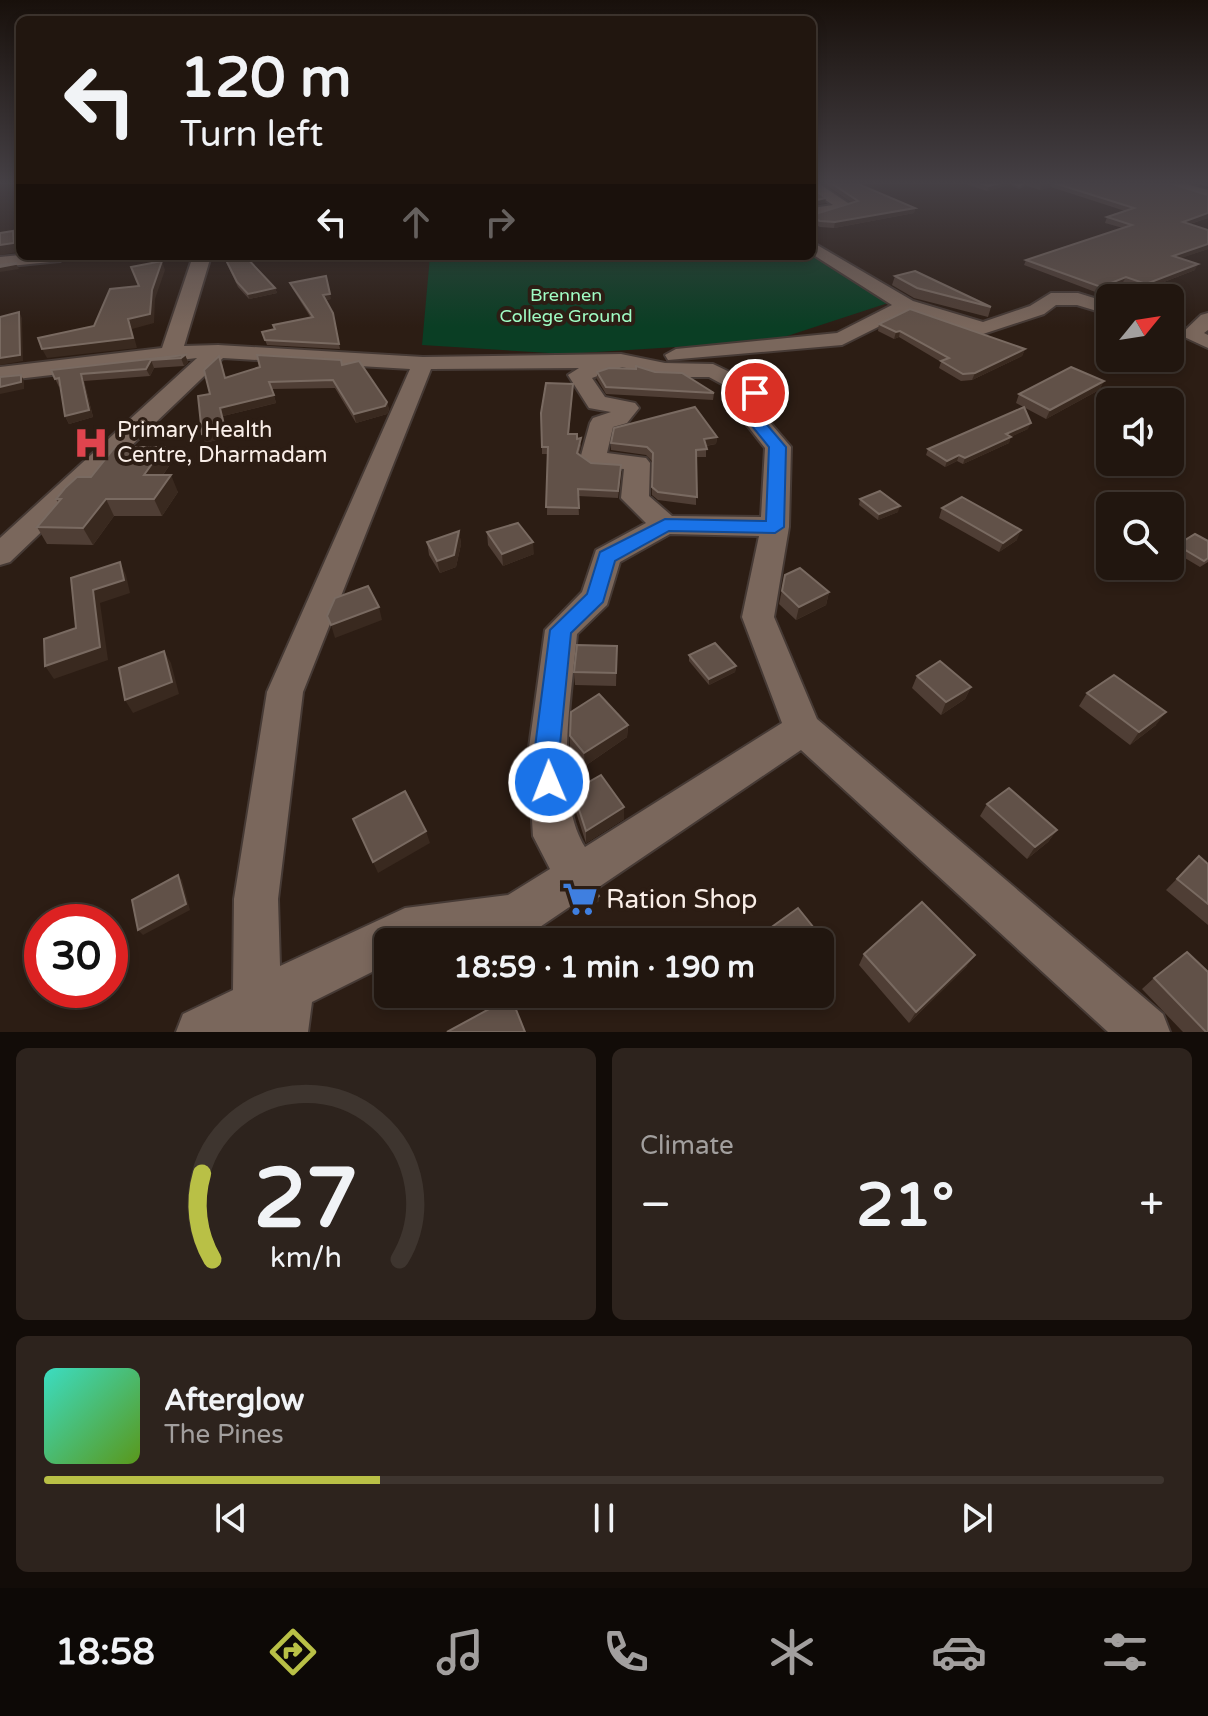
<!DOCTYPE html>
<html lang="en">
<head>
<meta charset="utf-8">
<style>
	:root { --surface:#21160f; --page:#2d231d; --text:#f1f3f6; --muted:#a29f9e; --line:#3e352f; --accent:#b9c046 }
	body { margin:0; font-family:"Varela Round",sans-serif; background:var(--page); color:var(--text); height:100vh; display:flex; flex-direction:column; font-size:30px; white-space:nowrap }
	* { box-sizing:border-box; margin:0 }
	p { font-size:26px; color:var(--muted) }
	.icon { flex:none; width:44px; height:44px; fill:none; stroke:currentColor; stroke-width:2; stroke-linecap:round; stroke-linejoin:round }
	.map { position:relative; height:1032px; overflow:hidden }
	.details { display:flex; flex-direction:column; gap:16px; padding:16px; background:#120c08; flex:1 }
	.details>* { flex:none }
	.banner { position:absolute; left:16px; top:16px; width:800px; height:244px; border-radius:12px; box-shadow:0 4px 12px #0003,0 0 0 2px var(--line); background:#21160f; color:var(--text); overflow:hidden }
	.needle { width:52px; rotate:60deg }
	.buttons { position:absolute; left:1096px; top:284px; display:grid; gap:16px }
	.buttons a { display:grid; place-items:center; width:88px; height:88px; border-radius:12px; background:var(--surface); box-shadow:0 4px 12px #0003,0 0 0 2px var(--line); font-size:40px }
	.speed { position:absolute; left:24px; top:904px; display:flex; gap:16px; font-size:40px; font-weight:700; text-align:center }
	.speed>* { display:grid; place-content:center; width:104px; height:104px; border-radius:50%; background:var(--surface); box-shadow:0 4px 12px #0003,0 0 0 2px var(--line); line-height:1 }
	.speed .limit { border:12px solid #d22; background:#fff; color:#111 }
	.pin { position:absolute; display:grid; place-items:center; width:68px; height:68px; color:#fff; margin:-34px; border:4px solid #fff; border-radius:50%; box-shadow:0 2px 8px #0007 }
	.me { position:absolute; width:88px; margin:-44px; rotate:359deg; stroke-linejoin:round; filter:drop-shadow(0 0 6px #0008) }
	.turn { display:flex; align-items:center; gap:28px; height:168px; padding:0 32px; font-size:36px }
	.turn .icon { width:104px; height:104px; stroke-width:2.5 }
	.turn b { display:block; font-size:56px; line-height:68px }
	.lanes { display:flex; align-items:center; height:76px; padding:0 32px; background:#0003; justify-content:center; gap:40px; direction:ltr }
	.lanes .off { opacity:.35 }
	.big { font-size:60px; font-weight:700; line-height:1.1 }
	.details .widget { flex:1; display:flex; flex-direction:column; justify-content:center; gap:12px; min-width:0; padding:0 28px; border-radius:12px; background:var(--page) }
	.details .dial { align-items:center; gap:0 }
	.dial svg { height:208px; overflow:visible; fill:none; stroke:var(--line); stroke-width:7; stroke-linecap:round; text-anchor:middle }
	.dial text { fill:var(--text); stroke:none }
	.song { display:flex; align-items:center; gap:24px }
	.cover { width:96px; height:96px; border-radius:12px; background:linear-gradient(135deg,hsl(170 70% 55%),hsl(90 70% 35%)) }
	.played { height:8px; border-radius:4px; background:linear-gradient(90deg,var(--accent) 30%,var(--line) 30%) }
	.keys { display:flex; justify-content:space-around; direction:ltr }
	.heat { display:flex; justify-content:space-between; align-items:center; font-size:44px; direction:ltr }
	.details .tiles { flex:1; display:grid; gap:16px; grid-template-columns:1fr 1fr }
	.widget:last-child { grid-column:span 2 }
	.trip { position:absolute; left:374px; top:928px; width:460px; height:80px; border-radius:12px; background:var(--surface); box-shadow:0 4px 12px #0003,0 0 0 2px var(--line); font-weight:700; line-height:80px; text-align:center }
	.menu { display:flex; height:128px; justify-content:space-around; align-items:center; background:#0d0906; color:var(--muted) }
	.menu .icon { width:56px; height:56px }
	.menu .on { color:var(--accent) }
	.menu b { font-size:36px; color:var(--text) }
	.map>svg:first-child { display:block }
	.green { fill:#0a3e24 }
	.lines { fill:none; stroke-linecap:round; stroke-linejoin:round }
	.street-casing { stroke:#463a35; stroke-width:4 }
	.street { fill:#7a675c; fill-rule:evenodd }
	.wall { fill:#4f3e35 }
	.shaded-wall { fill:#39291f }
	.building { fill:#615148; stroke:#796a61; stroke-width:2 }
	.route { fill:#1a73e8; stroke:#114b97; stroke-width:2 }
	.labels { text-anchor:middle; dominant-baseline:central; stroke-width:8; stroke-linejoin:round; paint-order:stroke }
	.far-park-label { font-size:18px; fill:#a0fdc4; stroke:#2c1d14 }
	.poi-label { font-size:22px; fill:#f9eee8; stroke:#2c1d14; text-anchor:start }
	.near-poi-label { font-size:26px; fill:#f9eee8; stroke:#2c1d14; text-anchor:start }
</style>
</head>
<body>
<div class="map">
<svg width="1208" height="1032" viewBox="0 0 1208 1032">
	<rect width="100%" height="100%" fill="#2c1d14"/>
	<polygon class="green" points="812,252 888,303 772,341 565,354 422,345 430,256 812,256"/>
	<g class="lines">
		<g class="street-casing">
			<g id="street">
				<polygon points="812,183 818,183 854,207 812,218 812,208 833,205 812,191"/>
				<polygon points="1011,183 1026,183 1019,187"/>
				<polygon points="1162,183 1183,183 1208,190 1208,199"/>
				<polygon points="812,242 913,301 983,322 1030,306 1051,293 1078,293 1110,303 1110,315 1077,305 1056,305 1044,314 983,334 908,312 842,345 668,360 665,355 676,349 837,333 892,305 812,254"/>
				<polygon points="20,255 20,256 69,256 60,261 0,267 0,257"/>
				<path d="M193 256H211L184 346 218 345 423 357 621 354 665 363 713 364 763 388 767 419 791 447 789 527 774 617 817 719 1163 1014 1170 1032H1108L801 750 531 933 495 942H388V964L312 1002 308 1032H176L183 1014 233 990 234 899 267 692 410 369 223 358 10 562 0 565V538L197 358 0 381V367L162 348ZM622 367 665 377H709L744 396 743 420 765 448 761 517 672 516 649 496 650 463 646 458 607 453 613 427 627 423 639 408 635 403 605 397 592 378ZM579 368 568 375 589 408 611 412 593 418 590 423 580 459 593 467 624 469 621 498 646 523 596 550 582 592 545 630 528 755 533 836 550 869 508 895 405 908 280 966 278 899 303 692 431 369ZM670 534 759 536 742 617 782 723 585 847C553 797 572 693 577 634L607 605 620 562Z"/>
				<polygon points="1208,313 1208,330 1204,333 1208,335 1208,348 1180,335 1201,315"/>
			</g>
		</g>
		<use href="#street" class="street"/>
	</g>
	<g class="wall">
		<polygon points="823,183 856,183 915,208 914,213 834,228 820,227 812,223 812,218 852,203"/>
		<polygon points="963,183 1010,183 1009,185 987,191"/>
		<polygon points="1027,183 1169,183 1208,195 1208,218 1190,224 1208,230 1208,249 1180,258 1195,270 1143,290 1123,282 1098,293 1024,265 1026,260 1123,228 1105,223 1107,217 1125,211 1051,187 1040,190 1027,186"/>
		<polygon points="1193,183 1208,183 1208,187"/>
		<polygon points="223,256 264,256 248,259 275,288 277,293 249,299 238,287"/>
		<polygon points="895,276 991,307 988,317 914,298 892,285"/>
		<polygon points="290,283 331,299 325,300 333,313 340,349 267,345 262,332 275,329 311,318 292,288"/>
		<polygon points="879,324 1025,349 1022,356 972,380 961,381 939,368 941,362 899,337 894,339 878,331"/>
		<polygon points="185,355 188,362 184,366 154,368 150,376 84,381 93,417 69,424 65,416 60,386 59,387 51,370"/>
		<polygon points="222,363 225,378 342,365 387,402 389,410 387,414 356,423 335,388 272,389 276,403 223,416 228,437 205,443 210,394"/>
		<polygon points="597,372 714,393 713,400 606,394 597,379"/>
		<polygon points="1104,381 1099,390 1046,419 1016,403 1019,394"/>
		<polygon points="573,384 569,434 577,439 581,445 579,454 591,463 621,472 618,498 578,496 579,515 547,515 548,454 542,454 542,447"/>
		<polygon points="1028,429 1010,437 1009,443 963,464 957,461 945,467 926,455 928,449"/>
		<polygon points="717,437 716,444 706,446 706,457 696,457 696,505 658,500 652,495 652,461 646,455 611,450 611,443"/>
		<polygon points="164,447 171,463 163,475 178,492 162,516 114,516 93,545 47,544 37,527 58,503 56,499 91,477"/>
		<polygon points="860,499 898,512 878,520 859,505"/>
		<polygon points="942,508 1017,540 999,552 939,518"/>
		<polygon points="459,531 461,544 456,567 440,573 429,555 427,542"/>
		<polygon points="487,532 534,554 503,566 488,545"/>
		<polygon points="1208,541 1208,562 1200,567 1173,551 1177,545"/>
		<polygon points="785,575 829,592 826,605 796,620 779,604"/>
		<polygon points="617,646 616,686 575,685 574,672"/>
		<polygon points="689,655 736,666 735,672 709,685 689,661"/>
		<polygon points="917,676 971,687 965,699 941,715 912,688"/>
		<polygon points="1087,693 1156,725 1130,745 1079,706"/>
		<polygon points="628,725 627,737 585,766 570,748 570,736"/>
		<polygon points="573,791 624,819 586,843 573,803"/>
		<polygon points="987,804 1057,830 1048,842 1027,859 980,816"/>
		<polygon points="1199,856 1208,864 1208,925 1166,890"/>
		<polygon points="599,901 575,918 570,910 570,905"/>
		<polygon points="864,954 967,966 909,1023 859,965"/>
		<polygon points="1154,978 1208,1032 1183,1032 1142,989"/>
	</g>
	<g class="shaded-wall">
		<polygon points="1000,183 1009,183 1009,185 987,191 989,186"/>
		<polygon points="1052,183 1051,187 1040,190 1041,185"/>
		<polygon points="826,198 825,203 812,206 812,201"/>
		<polygon points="915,208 914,213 834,228 835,222"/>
		<polygon points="1208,213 1208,218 1180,227 1183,222"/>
		<polygon points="13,231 18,241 18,252 0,255 0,245"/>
		<polygon points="1208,244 1208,249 1170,262 1173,256"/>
		<polygon points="244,256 264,256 245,259"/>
		<polygon points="162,261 165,270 155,299 154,323 132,329 137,348 47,358 42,349 128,319 152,290"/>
		<polygon points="16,264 19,269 0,272 0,267"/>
		<polygon points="1198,264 1195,270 1143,290 1146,284"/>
		<polygon points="326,276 331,299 324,300 323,295"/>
		<polygon points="1126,277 1123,282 1098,293 1101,287"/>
		<polygon points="275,288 277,293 249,299 248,294"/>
		<polygon points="19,312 22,318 23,361 0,365 0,358"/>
		<polygon points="900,331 899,337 894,339 896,332"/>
		<polygon points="1025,349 1022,356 972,380 975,373"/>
		<polygon points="185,355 188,362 184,366 181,358"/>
		<polygon points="151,360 154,368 150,376 146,369"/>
		<polygon points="81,374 84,381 93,417 69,424 65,416"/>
		<polygon points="21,375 24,381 24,389 0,394 0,387"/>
		<polygon points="1104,381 1099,390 1046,419 1050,410"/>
		<polygon points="274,395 276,403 223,416 228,437 205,443 202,434 220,408"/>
		<polygon points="387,402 389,410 387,414 356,423 354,414"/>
		<polygon points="1031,423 1028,429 1004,440 1006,434"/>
		<polygon points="717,437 716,444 703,446 704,439"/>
		<polygon points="1011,437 1009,443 963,464 965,458"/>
		<polygon points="164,447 171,463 151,492 144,475"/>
		<polygon points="959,455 957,461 945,467 947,461"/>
		<polygon points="171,475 178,492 162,516 154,499"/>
		<polygon points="106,499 114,516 93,545 83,528"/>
		<polygon points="900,506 898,512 878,520 879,514"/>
		<polygon points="1021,530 1017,540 999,552 1003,543"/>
		<polygon points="459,531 461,544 456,567 440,573 437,561"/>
		<polygon points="533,542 534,554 503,566 502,554"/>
		<polygon points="120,562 126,575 130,593 100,603 108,660 54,679 45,666 100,647 93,590"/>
		<polygon points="829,592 826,605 796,620 799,607"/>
		<polygon points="379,607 382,620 335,638 331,625"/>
		<polygon points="164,651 171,663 179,694 133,713 125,700"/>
		<polygon points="736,666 735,672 709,685 709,679"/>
		<polygon points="971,687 965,699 941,715 946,702"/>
		<polygon points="1166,712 1156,725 1130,745 1139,732"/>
		<polygon points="628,725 627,737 585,766 584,753"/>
		<polygon points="624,807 624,819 586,843 586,831"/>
		<polygon points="1057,830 1048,842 1027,859 1035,847"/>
		<polygon points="426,831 430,843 378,873 373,862"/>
		<polygon points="178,875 182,880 190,910 143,935 138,930"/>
		<polygon points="599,896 599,901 575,918 575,912"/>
		<polygon points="826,943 821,954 820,954 820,947"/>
		<polygon points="975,955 967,966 909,1023 916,1012"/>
	</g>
	<g class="building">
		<polygon points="831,183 856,183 915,208 835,222 820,221 812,218 812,215 858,201"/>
		<polygon points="979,183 1000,183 989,186"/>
		<polygon points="1054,183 1169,183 1208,195 1208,213 1183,222 1208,230 1208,244 1173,256 1198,264 1146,284 1126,277 1101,287 1026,260 1132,225 1107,217 1134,208"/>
		<polygon points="812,189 826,198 812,201"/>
		<polygon points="13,231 14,243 0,245 0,233"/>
		<polygon points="224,256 245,256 275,288 248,294 237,282"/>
		<polygon points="162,261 152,290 150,314 128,319 133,338 42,349 38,338 94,326 110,289 139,286 131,267"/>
		<polygon points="16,263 16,264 0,267 0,265"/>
		<polygon points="915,271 991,307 917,288 895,276"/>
		<polygon points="326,276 330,294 323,295 333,313 339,344 265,340 262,332 275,329 273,325 313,317 290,283"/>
		<polygon points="910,309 1025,349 975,373 963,374 941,361 949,358 900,331 896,332 879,324"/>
		<polygon points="19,312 20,355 0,358 0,317"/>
		<polygon points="185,355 181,358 151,360 146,369 81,374 89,410 65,416 59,378 55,379 51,370"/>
		<polygon points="257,355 341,360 342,365 359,361 387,402 385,406 354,414 333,380 269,382 274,395 220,408 225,429 202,434 198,396 210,394 204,370 219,356 225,378 260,367"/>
		<polygon points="636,366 655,372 682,373 714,393 606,387 597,372 609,368 636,369"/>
		<polygon points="1071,367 1104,381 1050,410 1019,394"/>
		<polygon points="21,375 21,382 0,387 0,377"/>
		<polygon points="546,383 573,384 568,434 577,434 577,439 581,438 577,453 591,463 621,465 618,491 578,489 579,508 546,507 548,447 542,447 541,413"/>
		<polygon points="695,407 717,437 704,439 707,449 696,450 697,497 658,492 652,487 653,453 647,447 611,443 614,428"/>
		<polygon points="1024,407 1031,423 1006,434 1011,437 965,458 959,455 947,461 928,449"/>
		<polygon points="115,447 164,447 144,475 171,475 154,499 106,499 83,528 37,527 61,499 56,499 65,488 77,477 91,477"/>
		<polygon points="880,491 900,506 879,514 860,499"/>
		<polygon points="962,497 1021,530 1003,543 942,508"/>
		<polygon points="518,523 533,542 502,554 487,532"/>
		<polygon points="459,531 454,555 437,561 427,542"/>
		<polygon points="1195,534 1208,541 1208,558 1204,561 1177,545"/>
		<polygon points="120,562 124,580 93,590 100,647 45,666 44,639 76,628 71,578"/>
		<polygon points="800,568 829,592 799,607 782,591 785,575"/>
		<polygon points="368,586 379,607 331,625 327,616 335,598"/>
		<polygon points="715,643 736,666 709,679 689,655"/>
		<polygon points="577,645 617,646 616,673 574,672"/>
		<polygon points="164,651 172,682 125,700 119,668"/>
		<polygon points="940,661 971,687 946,702 917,676"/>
		<polygon points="1114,675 1166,712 1139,732 1087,693"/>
		<polygon points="599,694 628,725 584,753 570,736 571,712"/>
		<polygon points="601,775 624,807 586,831 573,791"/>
		<polygon points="1009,788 1057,830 1035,847 987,804"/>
		<polygon points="405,791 426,831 373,862 353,819"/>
		<polygon points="1199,856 1208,864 1208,904 1177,879"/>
		<polygon points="178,875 186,904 138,930 132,900"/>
		<polygon points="594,888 599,896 575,912 570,905"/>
		<polygon points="922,902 975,955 916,1012 864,954"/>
		<polygon points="798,908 826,943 820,947 820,942 751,942"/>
		<polygon points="1187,952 1208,972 1208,1032 1206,1032 1154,978"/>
		<polygon points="511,997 525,1032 447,1032"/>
	</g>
	<linearGradient id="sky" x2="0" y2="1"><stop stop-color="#18100b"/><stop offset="0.56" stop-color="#454045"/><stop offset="1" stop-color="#454045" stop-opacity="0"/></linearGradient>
	<rect width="1208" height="327" fill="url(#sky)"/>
	<polygon class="route" points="755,388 762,393 763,420 786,447 784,527 775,533 669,531 615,561 603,602 571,633 559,755 562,782 558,790 549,793 540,790 534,755 550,630 587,594 600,552 665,519 766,521 769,447 747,420 747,393"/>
	<defs>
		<g id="hospital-bare" transform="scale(2.76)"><path d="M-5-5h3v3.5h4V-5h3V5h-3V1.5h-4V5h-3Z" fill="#e0444e" stroke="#2c1d14" stroke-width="2.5" paint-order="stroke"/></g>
		<g id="supermarket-bare" transform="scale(2.76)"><path d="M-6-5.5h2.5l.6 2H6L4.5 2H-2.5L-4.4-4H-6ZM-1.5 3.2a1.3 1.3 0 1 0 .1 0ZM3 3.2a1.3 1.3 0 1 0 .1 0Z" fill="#3f7fe0" stroke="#2c1d14" stroke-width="2.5" paint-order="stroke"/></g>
	</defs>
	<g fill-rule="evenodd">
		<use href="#hospital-bare" x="91" y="443"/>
		<use href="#supermarket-bare" x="580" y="899"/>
	</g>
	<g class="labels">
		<g class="far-park-label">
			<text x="566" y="295">Brennen<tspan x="566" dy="21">College Ground</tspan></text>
		</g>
		<g class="poi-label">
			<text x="117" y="430">Primary Health<tspan x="117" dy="25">Centre, Dharmadam</tspan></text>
		</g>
		<g class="near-poi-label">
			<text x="606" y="899">Ration Shop</text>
		</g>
	</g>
</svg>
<div class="buttons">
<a><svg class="needle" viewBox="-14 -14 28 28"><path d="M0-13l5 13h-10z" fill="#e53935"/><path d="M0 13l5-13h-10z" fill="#a29f9e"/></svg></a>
<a><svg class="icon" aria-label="sound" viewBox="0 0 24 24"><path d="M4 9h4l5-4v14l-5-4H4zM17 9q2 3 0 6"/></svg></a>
<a><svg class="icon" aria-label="search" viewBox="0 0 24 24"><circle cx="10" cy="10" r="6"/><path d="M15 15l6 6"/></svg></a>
</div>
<div class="speed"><div class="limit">30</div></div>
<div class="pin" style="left:755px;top:393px;background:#d93025"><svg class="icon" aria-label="arrive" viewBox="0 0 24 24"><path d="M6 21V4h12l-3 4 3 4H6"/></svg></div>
<svg class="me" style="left:549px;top:782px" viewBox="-20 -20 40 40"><circle r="17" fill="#1a73e8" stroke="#fff" stroke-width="3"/><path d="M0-11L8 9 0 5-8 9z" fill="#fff"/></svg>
<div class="trip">18:59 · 1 min · 190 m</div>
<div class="banner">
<div class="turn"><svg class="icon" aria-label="left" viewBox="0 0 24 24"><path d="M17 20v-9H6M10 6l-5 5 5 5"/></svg><div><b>120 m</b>Turn left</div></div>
<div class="lanes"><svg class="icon" aria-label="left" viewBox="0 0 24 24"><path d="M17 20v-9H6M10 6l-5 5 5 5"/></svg><svg class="icon off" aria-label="ahead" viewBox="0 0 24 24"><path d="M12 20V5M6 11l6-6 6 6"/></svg><svg class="icon off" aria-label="right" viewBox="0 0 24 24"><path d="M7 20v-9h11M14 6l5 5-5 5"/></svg></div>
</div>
</div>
<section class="details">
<div class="tiles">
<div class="widget dial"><svg viewBox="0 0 100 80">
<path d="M14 69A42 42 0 1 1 86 69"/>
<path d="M14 69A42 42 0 0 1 10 36" stroke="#b9c046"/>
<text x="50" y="56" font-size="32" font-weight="700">27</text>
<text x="50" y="72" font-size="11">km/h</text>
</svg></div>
<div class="widget"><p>Climate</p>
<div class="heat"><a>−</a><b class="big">21°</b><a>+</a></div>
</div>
<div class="widget">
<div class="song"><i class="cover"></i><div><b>Afterglow</b><p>The Pines</p></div></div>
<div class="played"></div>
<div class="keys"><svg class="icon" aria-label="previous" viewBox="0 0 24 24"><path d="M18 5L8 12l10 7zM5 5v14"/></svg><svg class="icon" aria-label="pause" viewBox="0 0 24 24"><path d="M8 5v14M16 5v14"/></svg><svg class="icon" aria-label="next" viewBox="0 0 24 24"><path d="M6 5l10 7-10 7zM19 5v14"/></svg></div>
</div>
</div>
</section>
<nav class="menu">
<b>18:58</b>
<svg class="icon on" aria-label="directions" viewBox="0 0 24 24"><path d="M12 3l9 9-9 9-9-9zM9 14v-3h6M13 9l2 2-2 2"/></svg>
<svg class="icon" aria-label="music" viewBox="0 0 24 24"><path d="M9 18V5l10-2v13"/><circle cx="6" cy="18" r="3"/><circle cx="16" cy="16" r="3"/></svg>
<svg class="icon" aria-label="phone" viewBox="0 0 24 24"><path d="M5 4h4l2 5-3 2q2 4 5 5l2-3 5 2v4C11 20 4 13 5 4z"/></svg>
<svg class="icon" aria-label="climate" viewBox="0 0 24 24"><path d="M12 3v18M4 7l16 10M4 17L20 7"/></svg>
<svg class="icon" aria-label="car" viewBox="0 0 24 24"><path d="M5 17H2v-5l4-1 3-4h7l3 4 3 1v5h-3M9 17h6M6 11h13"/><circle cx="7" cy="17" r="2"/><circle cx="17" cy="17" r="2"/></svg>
<svg class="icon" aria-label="filters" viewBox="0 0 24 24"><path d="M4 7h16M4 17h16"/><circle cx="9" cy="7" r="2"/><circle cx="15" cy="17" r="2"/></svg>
</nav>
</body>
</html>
